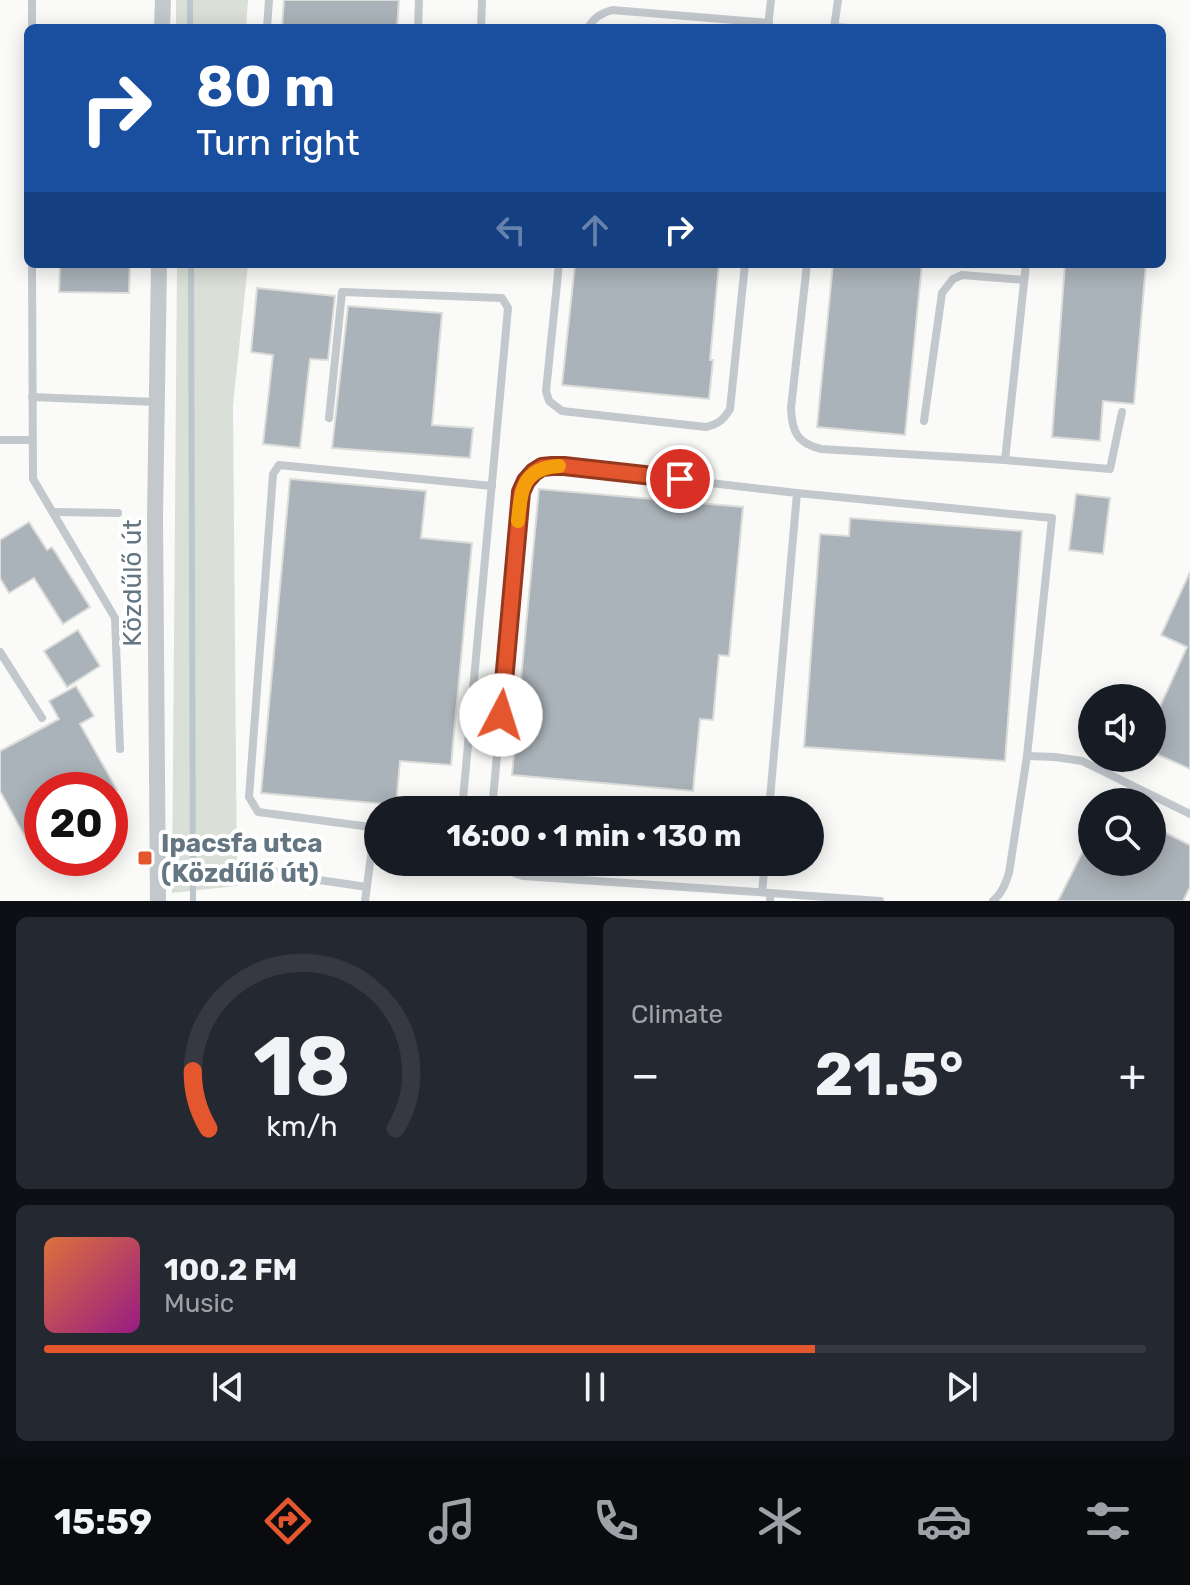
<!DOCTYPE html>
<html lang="en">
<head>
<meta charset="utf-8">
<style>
	:root { --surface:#171b24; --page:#242831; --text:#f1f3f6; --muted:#9ea1a6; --line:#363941; --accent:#e4572e }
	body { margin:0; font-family:Rubik,sans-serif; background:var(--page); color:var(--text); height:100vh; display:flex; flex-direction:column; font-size:30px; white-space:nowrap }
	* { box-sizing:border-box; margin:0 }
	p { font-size:26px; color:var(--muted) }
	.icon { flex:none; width:44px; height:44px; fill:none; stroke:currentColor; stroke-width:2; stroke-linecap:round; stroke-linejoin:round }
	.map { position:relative; height:901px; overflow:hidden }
	.panel { display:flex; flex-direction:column; gap:16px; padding:16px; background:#0d0f14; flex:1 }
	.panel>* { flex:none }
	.hud { position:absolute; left:24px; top:24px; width:1142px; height:244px; border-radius:12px; box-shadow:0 4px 20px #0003; background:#1a4fa0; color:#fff; overflow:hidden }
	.controls { position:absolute; left:1078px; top:684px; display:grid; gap:16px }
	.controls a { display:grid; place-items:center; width:88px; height:88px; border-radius:50%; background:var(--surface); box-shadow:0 4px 20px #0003; font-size:40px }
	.speed { position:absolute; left:24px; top:772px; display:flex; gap:16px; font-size:40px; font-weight:700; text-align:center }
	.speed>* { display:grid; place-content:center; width:104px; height:104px; border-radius:50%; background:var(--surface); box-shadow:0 4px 20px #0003; line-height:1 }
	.speed .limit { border:12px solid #d22; background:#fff; color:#111 }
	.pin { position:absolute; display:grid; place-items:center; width:68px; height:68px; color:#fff; margin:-34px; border:4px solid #fff; border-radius:50%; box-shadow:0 2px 8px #0007 }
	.me { position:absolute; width:88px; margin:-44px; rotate:5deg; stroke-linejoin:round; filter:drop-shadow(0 0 6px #0008) }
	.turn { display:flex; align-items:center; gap:28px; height:168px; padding:0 40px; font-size:36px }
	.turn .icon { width:104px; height:104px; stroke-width:2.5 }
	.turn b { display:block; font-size:56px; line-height:68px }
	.lanes { display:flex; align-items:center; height:76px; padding:0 40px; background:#0003; justify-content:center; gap:40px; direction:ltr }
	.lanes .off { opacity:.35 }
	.big { font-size:60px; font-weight:700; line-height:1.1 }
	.panel .card { flex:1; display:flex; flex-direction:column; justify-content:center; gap:12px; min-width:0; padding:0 28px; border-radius:12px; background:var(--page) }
	.panel .dial { align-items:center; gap:0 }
	.dial svg { height:208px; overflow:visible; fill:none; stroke:var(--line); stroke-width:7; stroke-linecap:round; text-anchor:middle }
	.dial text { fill:var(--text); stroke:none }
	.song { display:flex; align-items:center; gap:24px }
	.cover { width:96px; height:96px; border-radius:12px; background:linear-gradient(135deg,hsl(20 70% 55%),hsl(310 70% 35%)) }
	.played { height:8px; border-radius:4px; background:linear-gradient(90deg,var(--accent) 70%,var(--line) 70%) }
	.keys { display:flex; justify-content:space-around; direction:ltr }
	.heat { display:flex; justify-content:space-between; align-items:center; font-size:44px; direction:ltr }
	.panel .tiles { flex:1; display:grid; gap:16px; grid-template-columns:1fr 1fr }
	.card:last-child { grid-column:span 2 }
	.trip { position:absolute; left:364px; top:796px; width:460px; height:80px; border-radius:40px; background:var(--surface); box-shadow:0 4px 20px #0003; font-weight:700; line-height:80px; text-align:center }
	.tab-bar { display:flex; height:128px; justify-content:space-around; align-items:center; background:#090b0e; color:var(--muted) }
	.tab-bar .icon { width:56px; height:56px }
	.tab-bar .current { color:var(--accent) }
	.tab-bar b { font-size:36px; color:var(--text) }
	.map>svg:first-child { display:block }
	.green { fill:#dadfd7 }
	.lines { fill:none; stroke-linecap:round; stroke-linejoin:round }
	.stream { stroke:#bbc7cb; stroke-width:6 }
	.building { fill:#aab3b9; stroke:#dcdcda; stroke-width:2 }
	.lane { stroke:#c3c8cc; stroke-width:8 }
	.street { stroke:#c3c8cc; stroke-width:16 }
	.route-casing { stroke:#94391e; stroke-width:20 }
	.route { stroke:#e4572e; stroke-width:14 }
	.slow { stroke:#f59e0b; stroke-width:14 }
	.poi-dot { fill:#e4572e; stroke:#fff; stroke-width:3 }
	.labels { text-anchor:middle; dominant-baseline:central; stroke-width:8; stroke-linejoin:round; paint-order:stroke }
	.street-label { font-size:26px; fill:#657683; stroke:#fff }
	.poi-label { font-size:26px; font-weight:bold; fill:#657683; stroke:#fff; text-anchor:start }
</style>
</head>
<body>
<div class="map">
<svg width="1190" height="901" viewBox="0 0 1190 901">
	<rect width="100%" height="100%" fill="#fafaf8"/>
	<g class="green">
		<polygon points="176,0 248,0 246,28 176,28"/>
		<polygon points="177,264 248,264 233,405 237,886 172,893"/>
	</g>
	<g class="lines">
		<g class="stream">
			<polyline points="190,0 190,28"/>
			<polyline points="191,264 193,901"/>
		</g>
	</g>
	<g class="building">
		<polygon points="284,0 399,0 397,28 282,28"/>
		<polygon points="60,264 130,264 129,293 59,292"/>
		<polygon points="575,264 719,264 710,360 713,360 709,399 562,385"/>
		<polygon points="833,264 922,264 905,435 817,427"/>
		<polygon points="1065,264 1146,264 1134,404 1103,401 1100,441 1052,437"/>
		<polygon points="257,288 335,296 328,360 310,359 300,448 263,444 273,355 251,352"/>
		<polygon points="348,306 442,313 432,425 473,428 470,458 332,448"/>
		<polygon points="290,479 426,491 421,538 472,543 451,765 400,761 396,805 261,793"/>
		<polygon points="539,489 743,507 729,656 719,655 713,720 700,719 693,791 512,775"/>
		<polygon points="1076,494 1110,498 1103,554 1069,550"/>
		<polygon points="850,518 1022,531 1005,761 804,747 820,534 849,536"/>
		<polygon points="29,522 47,550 52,547 90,607 63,624 34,578 9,593 0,578 0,540"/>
		<polygon points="1190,572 1190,769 1152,752 1152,724 1187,647 1161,635"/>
		<polygon points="78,630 100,666 67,687 44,651"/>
		<polygon points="76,686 94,716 80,724 117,790 42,790 42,843 31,848 0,791 0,751 59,719 49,701"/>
		<polygon points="1152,826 1190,845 1190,887 1183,901 1058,901 1092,833 1092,862 1152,862"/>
	</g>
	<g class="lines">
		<g class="lane">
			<polyline points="32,0 32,28"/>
			<polyline points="768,27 771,0"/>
			<polyline points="835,27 849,28"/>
			<polyline points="267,28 269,0"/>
			<polyline points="418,28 419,0"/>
			<polyline points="481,28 482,0"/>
			<path d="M588 28C593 18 601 13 612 10L769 23"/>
			<polyline points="834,28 838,0"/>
			<polyline points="32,264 33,479 115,618 120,749"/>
			<path d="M559 264 546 391 549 401 562 411 706 427C719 424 724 419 730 409L745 264"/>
			<path d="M807 264 791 408C792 432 797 443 821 449L1005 460 1026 264"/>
			<polyline points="32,397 156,402"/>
			<polyline points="329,418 342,292 502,298 508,308 462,810"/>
			<polyline points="924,421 942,293 953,279 962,275 1024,280"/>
			<polyline points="0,440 32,440"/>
			<polyline points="1005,460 1110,469 1122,412"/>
			<path d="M797 493 1052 518 1027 756 1009 873C1005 885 1002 893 993 901"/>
			<polyline points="53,512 118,513"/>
			<polyline points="0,652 42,718"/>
			<polyline points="1027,756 1055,757 1082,761 1190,814"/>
			<path d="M492 810 521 492C532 470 540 467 564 466L797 493 769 810"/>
			<polyline points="378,828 258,812 249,797 273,474 279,465 492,486"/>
			<path d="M500 862C505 870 515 873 523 876L770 893V901"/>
			<polyline points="267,866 278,874 367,887"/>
			<polyline points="762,892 765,862"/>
			<polyline points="770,893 880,901"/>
			<polyline points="365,901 373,841 378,838"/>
		</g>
		<g class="street">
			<polyline points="162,28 163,0"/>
			<polyline points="158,901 155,518 159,264"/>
		</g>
	</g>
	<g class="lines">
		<g class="route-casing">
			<polyline id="route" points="501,715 521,492 526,481 534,472 542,467 552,466 564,466 680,479"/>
		</g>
		<use href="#route" class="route"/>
		<path class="slow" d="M518 521C521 491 522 468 559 466"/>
	</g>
	<rect class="poi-dot" x="137" y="850" width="16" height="16" rx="4"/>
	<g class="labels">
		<g class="street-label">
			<text transform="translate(132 583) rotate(-90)">Közdűlő út</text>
		</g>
		<g class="poi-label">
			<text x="161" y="843">Ipacsfa utca<tspan x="161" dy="30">(Közdűlő út)</tspan></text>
		</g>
	</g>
</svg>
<div class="controls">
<a><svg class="icon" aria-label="sound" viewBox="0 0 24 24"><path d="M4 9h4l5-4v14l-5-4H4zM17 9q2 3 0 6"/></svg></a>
<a><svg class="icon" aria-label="search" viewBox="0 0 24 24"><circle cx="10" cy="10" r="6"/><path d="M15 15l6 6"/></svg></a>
</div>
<div class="speed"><div class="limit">20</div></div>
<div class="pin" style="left:680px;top:479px;background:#d93025"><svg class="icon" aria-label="arrive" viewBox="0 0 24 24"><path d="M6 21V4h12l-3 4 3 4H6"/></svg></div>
<svg class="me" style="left:501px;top:715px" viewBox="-20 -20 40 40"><circle r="19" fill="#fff"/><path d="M0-13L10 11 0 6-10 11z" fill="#e4572e"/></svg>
<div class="trip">16:00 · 1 min · 130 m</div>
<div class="hud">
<div class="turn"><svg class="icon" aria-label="right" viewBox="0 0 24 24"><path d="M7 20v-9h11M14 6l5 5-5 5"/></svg><div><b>80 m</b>Turn right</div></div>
<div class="lanes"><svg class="icon off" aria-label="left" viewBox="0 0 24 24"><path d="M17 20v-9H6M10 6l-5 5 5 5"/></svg><svg class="icon off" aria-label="ahead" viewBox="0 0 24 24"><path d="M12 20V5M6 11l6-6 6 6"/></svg><svg class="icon" aria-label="right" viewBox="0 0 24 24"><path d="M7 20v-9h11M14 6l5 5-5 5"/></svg></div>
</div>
</div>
<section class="panel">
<div class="tiles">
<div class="card dial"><svg viewBox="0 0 100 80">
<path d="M14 69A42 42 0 1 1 86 69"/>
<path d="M14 69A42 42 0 0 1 8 47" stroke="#e4572e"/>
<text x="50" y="56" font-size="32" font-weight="700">18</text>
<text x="50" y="72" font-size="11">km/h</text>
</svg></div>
<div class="card"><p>Climate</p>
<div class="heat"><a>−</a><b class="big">21.5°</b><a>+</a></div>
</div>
<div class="card">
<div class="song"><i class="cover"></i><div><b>100.2 FM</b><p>Music</p></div></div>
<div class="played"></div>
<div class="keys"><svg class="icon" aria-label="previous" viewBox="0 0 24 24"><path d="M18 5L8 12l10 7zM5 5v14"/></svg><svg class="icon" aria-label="pause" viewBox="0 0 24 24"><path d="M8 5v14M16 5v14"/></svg><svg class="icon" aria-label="next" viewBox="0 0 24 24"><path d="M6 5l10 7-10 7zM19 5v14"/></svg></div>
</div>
</div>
</section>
<nav class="tab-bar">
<b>15:59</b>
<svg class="icon current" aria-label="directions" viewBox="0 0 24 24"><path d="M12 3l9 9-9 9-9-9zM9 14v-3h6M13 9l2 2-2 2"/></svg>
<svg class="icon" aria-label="music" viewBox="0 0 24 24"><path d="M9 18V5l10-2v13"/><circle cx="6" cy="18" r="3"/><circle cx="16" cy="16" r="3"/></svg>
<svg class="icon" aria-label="phone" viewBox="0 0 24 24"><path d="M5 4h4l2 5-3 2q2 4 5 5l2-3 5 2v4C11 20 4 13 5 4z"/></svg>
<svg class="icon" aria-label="climate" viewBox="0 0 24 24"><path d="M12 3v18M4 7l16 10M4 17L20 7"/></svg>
<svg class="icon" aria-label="car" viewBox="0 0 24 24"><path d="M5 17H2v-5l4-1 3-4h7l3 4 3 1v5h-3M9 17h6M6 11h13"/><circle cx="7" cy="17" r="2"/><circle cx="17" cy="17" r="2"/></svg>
<svg class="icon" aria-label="filters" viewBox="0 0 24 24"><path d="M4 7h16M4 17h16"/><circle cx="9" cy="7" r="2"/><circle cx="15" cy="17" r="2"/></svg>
</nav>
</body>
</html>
